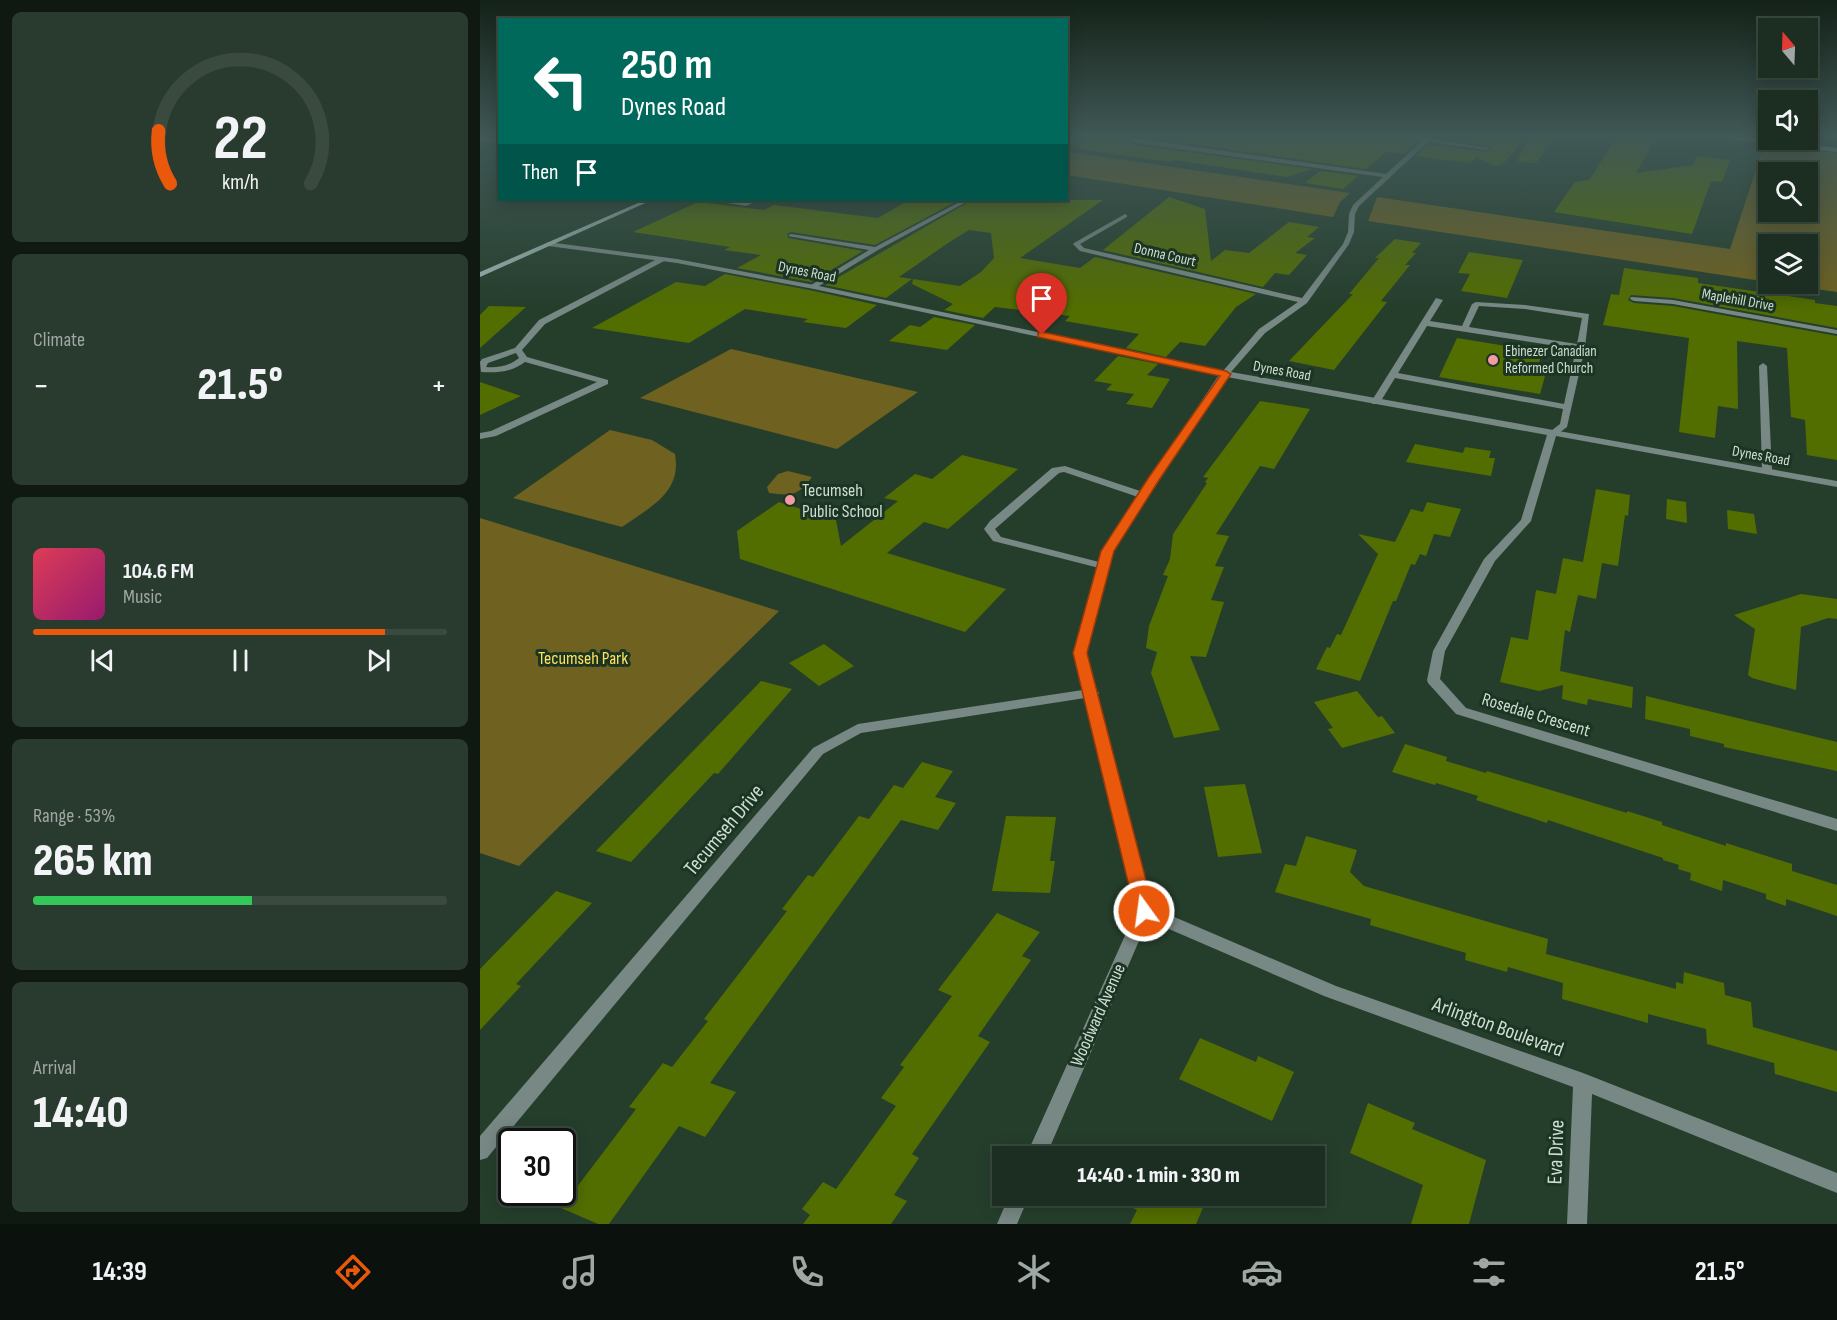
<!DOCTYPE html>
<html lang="en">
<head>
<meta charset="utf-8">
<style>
	:root { --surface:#1c2e21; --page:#293a2e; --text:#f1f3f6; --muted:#a0a8a5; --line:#3a4a3f; --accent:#ea580c }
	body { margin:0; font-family:"Sofia Sans Condensed",sans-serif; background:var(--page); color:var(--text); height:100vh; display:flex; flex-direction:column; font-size:22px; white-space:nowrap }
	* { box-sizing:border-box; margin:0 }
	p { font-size:20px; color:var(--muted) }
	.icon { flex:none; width:33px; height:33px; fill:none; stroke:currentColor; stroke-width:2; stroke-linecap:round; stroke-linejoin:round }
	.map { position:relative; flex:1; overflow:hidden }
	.drawer { display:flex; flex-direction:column; gap:12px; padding:12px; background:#0f1912; width:480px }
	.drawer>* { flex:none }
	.hud { position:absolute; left:18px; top:18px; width:570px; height:183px; border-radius:0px; box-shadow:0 3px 15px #0003,0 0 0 2px var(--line); background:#00695c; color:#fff; overflow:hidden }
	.needle { width:39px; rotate:341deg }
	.buttons { position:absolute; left:1278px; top:18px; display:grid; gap:12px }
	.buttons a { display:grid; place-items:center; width:60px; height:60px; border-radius:0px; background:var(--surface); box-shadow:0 3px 15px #0003,0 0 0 2px var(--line); font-size:30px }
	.speed { position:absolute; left:18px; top:1128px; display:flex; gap:12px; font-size:30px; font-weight:700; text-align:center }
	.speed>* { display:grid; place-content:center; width:78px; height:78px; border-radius:50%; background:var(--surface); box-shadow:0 3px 15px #0003,0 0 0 2px var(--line); line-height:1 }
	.speed .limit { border:3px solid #111; border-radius:9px; background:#fff; color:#111 }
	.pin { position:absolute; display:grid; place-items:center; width:51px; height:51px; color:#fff; margin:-62px -26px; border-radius:50% 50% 50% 0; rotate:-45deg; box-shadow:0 0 6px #0007 }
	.pin .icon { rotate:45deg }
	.me { position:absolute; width:66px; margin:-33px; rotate:346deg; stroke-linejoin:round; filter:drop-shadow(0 0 4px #0008) }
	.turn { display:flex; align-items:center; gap:21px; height:126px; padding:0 24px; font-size:27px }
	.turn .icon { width:78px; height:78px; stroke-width:2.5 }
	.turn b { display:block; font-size:42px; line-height:51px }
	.then { display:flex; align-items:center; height:57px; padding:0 24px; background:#0003; gap:12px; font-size:22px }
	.big { font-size:45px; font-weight:800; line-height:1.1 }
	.drawer .widget { flex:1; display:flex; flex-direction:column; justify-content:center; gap:9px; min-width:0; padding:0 21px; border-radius:9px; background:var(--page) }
	.drawer .dial { align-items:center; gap:0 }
	.dial svg { height:156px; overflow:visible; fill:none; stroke:var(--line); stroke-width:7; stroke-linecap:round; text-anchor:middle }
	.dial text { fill:var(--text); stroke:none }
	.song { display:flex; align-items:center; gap:18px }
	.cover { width:72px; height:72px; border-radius:9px; background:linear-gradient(135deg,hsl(350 70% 55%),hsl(320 70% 35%)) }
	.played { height:6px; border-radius:3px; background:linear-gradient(90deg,var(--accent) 85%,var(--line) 85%) }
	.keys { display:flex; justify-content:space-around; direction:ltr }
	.heat { display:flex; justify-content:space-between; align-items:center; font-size:33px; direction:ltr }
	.charge { height:9px; border-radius:4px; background:linear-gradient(90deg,#34c759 53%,var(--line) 0) }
	.trip { position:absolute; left:512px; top:1146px; width:333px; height:60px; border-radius:0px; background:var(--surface); box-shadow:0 3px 15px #0003,0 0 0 2px var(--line); font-weight:800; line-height:60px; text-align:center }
	.tab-bar { display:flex; height:96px; justify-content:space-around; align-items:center; background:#0b120d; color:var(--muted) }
	.tab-bar .icon { width:42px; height:42px }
	.tab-bar .selected { color:var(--accent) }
	.tab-bar b { font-size:27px; color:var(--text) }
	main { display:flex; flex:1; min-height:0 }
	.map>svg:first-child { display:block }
	.green { fill:#6f611f; fill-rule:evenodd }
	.building { fill:#526d00 }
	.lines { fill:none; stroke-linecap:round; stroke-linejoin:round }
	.lane { fill:#788884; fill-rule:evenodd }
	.street { fill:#788884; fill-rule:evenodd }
	.secondary { fill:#9bb5b0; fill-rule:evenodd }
	.route { fill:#ea580c; stroke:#983908; stroke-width:1.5 }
	.poi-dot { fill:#f49aa2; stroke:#1b3423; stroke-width:2 }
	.labels { text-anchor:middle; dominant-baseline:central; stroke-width:6; stroke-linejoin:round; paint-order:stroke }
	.far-street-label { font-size:15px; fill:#cfded2; stroke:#1b3423 }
	.far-poi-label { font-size:15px; fill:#cfded2; stroke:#1b3423; text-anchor:start }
	.poi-label { font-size:18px; fill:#cfded2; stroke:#1b3423; text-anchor:start }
	.park-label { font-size:18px; fill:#fde158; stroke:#1b3423 }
	.street-label { font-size:18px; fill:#cfded2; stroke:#1b3423 }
	.near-street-label { font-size:21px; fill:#cfded2; stroke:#1b3423 }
</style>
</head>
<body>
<main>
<section class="drawer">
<div class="widget dial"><svg viewBox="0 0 100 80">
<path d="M14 69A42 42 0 1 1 86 69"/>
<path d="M14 69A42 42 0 0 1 8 42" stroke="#ea580c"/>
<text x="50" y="56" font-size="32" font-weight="700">22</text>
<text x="50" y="72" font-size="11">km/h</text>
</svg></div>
<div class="widget"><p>Climate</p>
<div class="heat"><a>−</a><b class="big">21.5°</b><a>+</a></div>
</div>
<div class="widget">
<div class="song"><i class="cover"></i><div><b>104.6 FM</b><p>Music</p></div></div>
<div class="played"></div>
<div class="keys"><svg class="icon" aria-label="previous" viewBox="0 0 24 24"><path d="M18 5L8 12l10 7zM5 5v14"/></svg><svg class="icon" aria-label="pause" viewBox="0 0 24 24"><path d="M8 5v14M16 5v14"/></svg><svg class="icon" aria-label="next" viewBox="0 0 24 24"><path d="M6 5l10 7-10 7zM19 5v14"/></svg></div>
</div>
<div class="widget"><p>Range · 53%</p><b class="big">265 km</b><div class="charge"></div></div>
<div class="widget"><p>Arrival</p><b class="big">14:40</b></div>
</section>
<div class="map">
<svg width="1357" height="1224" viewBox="0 0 1357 1224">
	<rect width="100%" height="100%" fill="#253e2c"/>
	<g class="green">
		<path d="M1284 145 1357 153V292L1300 284H1328V244H1288V282L888 221 897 197 1250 249ZM1328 172V212H1288V172Z"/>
		<polygon points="587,152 603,154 870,193 860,202 853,217 587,175"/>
		<polygon points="251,349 438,392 357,449 160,398"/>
		<path d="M130 430 172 440 195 454C202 493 170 507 142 527L33 498Z"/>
		<path d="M308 471 332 477C318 496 312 496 289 493L287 487 298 474Z"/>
		<polygon points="0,518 299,611 39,866 0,853"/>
	</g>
	<g class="building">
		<polygon points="599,137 644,137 656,145 832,169 807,177 694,160 691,162 599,149"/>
		<polygon points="663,137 918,137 937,142 924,154 906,152 886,169"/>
		<polygon points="955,137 1047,137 1022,165 1015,166 996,157 990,163 936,156 949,144 1006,152 1011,148 1009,146"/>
		<polygon points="1049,137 1075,137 1056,163 1037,161"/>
		<polygon points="1137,137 1175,139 1156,173 1213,165 1217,156 1250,160 1242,182 1231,181 1212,234 1074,212 1095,182 1109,180"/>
		<polygon points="840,171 878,176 863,189 825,183"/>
		<polygon points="689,197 725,209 731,261 745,250 769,253 809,222 839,227 827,237 835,238 815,253 827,255 809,275 795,273 783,287 623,250"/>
		<polygon points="429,200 479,200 395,245 311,232 307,234 308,238 383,251 331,282 257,268 281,255 244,250 250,247 153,232 218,202 284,210 294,205 398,218"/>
		<polygon points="492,200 623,200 540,258 600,268 615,257 776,294 756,307 725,346 700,342 686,357 646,348 659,334 585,321 590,316 515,307 503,318 464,310 473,304 432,284 433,279 480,286 501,272 514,258 511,233 489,230 468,243 419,277 432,279 406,298 345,285"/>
		<polygon points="915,239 941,243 932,253 936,253 925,265 930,265 901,301 907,302 854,370 809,361 873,294 869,294 899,258 895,258"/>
		<polygon points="989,252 1043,260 1027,298 981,291 990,274 978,273"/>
		<polygon points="1144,268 1218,278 1218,283 1335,300 1335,303 1357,306 1357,328 1193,298 1151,295 1148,300 1154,303 1193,306 1357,336 1357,460 1327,455 1325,420 1311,417 1307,348 1257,341 1258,409 1238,406 1235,438 1199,432 1209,338 1123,325 1131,294 1139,295"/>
		<polygon points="245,274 334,291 397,305 366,328 323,322 328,319 265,309 209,343 112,328 196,282 225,286"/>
		<polygon points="9,306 46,307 0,348 0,315"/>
		<polygon points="454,317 495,325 467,350 409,341 430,325 440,327"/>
		<polygon points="977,338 1062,352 1058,367 1067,369 1060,394 959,377"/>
		<polygon points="638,356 678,364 667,375 690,379 672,408 646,404 654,394 626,390 632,384 614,381"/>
		<polygon points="0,382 41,396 0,415"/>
		<polygon points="780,401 830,409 794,469 780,466 736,534 749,536 735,566 744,567 731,600 744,602 726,657 710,656 740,730 694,738 671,673 677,652 666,648 669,626 688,576 683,575 690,559 693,534 727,483 725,482 728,478 723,477"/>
		<polygon points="935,444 983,453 985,447 1011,451 1009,458 1015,458 1011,476 926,462"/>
		<polygon points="482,455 538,469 468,529 444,522 407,553 526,589 485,632 260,559 257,531 299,502 356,520 361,546 418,501 404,498 435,474 452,479"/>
		<polygon points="1116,489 1150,495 1148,516 1145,515 1138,566 1122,563 1116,599 1098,595 1090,632 1085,630 1080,671 1153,687 1152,708 1108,699 1107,705 1082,699 1083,685 1059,691 1020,682 1031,637 1048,640 1056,590 1076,594 1083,558 1103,562"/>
		<polygon points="1187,499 1206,502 1207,523 1186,519"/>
		<polygon points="947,502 981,509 970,537 954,534 946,556 940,554 935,565 931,564 916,601 913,601 880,681 836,669 847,647 850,648 857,634 861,635 898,554 878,534 915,542 931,509 943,512"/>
		<polygon points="1247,510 1274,514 1277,534 1248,529"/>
		<polygon points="1321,594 1357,599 1357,619 1348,618 1321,627 1316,690 1272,678 1268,675 1275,629 1254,615"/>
		<polygon points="344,644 374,666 339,686 309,663"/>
		<polygon points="281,681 312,689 238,774 234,773 151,862 116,851"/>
		<polygon points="877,691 898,717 902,716 915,733 862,748 848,729 853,728 834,702"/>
		<polygon points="1166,696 1357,742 1357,771 1244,747 1244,744 1210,736 1210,729 1165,719"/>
		<polygon points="925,744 967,757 966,761 1006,773 1007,771 1147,813 1147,811 1182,822 1182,825 1246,846 1246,843 1312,864 1312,871 1357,885 1357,916 1306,899 1306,906 1286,899 1286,894 1243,880 1242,891 1210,880 1211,873 1198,869 1199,865 1183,860 1183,858 1068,820 1067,823 996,800 998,796 956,783 955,785 912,772"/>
		<polygon points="442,762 473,771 455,797 476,803 458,830 421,820 230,1083 256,1092 225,1137 199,1126 129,1224 118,1224 81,1208 156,1109 149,1107 183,1063 192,1067 228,1021 224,1019 307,911 302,909 328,875 333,877 379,816 389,819 414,785 423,788"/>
		<polygon points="765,784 782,853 738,857 724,787"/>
		<polygon points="526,816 576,817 570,861 575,861 570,893 512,891"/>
		<polygon points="826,836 877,850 870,872 884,886 1068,939 1066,954 1196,989 1196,982 1203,984 1204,972 1244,983 1245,995 1271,1002 1273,1027 1357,1051 1357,1092 1295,1074 1294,1063 1227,1044 1226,1029 1168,1014 1168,1023 1082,999 1083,983 1028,967 1027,972 985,960 986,953 890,925 891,919 795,892 805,864 816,866"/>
		<polygon points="76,891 112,903 36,984 41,986 0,1030 0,969"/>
		<polygon points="517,913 560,932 542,956 551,960 498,1036 510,1042 432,1154 439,1158 414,1195 427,1201 411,1224 323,1224 330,1215 322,1209 343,1182 356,1189 416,1106 401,1098 424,1067 420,1065 472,996 458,990"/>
		<polygon points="720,1038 776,1062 778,1056 814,1072 792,1121 699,1079"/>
		<polygon points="888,1103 935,1123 932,1129 1006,1160 989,1224 931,1224 943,1185 870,1153"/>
		<polygon points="628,1196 728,1196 716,1224 650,1224 657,1210"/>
	</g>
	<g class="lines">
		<g class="lane">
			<polygon points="0,137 20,139 20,143 0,140"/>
			<polygon points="230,200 265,202 272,200 279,200 266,206"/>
			<polygon points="483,200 490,200 398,250 334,289 330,287 331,285 389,250 308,236 311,234 395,247"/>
			<path d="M181 257 188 259 65 324 42 350 47 357 128 380V384L16 436 0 439V433L11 431 117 382 45 362C32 372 17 373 1 372L0 362 2 359 35 348 59 320ZM36 353 39 358C29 366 19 368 6 367L8 363Z"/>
			<path d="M956 298 963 300 950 321 982 326 992 304 996 302 1045 305 1109 314 1105 347 1087 427 1075 436H1069L1067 434 1080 424 1083 409 915 378 899 404H893L891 402ZM999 306 1045 309 1102 318 1097 344 989 327ZM947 326 1096 349 1084 404 918 373Z"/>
			<polygon points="1283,363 1287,366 1292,471 1287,474 1282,471 1279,366"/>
			<polygon points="585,466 666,493 667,495 666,497 658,497 584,472 579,473 515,529 521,537 627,564 629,566 627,568 623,569 513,541 504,529 510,521 572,468"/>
		</g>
		<g class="street">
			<polygon points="646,137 906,174 942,141 920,137 953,137 951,139 1009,148 1006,150 948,142 879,206 875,214 874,232 869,244 827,303 785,333 751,372 1357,481 1357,487 1076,436 1051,521 1015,561 965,651 960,679 986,708 1357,819 1357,831 976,714 948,683 947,680 953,651 1004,559 1041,520 1067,435 747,377 633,551 606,653 616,690 619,693 617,695 671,907 856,986 1103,1073 1357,1173 1357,1193 1112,1094 1107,1224 1087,1224 1093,1087 844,996 668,920 566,1156 546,1156 656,911 605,698 381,733 343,754 7,1158 0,1160 0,1136 333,748 378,724 603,690 594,653 621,551 739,375 334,289 197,263 68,246 65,244 68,242 197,259 334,285 743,371 779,329 818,302 600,251 593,244 594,243 645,214 647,215 647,217 600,244 604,248 822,298 863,244 868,232 869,214 873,205 903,177 656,143"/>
			<polygon points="1151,297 1193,300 1357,330 1357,334 1193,304 1154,301 1150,299"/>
			<polygon points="529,1196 549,1196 537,1224 517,1224"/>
		</g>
		<g class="secondary">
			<polygon points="1237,137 1256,137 1357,148 1357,152"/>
			<polygon points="165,200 172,200 0,277 0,272"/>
		</g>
	</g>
	<linearGradient id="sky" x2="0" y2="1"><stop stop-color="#142218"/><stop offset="0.44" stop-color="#405856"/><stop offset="1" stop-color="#405856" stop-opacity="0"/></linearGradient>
	<rect width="1357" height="308" fill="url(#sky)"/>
	<polygon class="route" points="562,332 746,371 751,374 681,477 634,551 607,653 674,911 671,916 664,919 658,916 655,911 593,653 621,551 669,477 740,376 558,337 558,333"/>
	<g class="poi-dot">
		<circle cx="1013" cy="360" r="6"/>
		<circle cx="310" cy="500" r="6"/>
	</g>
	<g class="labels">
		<g class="far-street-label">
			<text transform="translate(685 255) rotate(13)">Donna Court</text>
			<text transform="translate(327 272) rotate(11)">Dynes Road</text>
			<text transform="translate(1258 300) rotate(10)">Maplehill Drive</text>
			<text transform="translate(802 371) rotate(10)">Dynes Road</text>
			<text transform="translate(1281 456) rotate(10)">Dynes Road</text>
		</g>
		<g class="far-poi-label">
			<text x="1025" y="351">Ebinezer Canadian<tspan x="1025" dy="17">Reformed Church</tspan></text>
		</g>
		<g class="poi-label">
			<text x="322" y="490">Tecumseh<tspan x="322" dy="21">Public School</tspan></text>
		</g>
		<g class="park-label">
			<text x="103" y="658">Tecumseh Park</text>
		</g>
		<g class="street-label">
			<text transform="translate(1056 715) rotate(17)">Rosedale Crescent</text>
			<text transform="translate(618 1015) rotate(-66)">Woodward Avenue</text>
		</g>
		<g class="near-street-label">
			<text transform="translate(244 830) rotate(-50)">Tecumseh Drive</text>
			<text transform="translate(1018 1027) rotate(20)">Arlington Boulevard</text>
			<text transform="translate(1076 1152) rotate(-88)">Eva Drive</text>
		</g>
	</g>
</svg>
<div class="buttons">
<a><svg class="needle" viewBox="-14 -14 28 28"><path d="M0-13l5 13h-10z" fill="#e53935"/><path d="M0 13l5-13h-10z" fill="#a0a8a5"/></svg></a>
<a><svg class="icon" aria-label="sound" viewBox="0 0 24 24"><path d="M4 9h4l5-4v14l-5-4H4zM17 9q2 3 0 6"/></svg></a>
<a><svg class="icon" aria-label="search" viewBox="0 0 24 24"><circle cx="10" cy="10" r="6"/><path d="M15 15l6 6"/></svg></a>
<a><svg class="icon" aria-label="layers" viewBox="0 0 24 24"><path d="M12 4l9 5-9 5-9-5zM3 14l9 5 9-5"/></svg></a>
</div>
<div class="speed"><div class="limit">30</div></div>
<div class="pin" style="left:562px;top:335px;background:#d93025"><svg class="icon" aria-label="arrive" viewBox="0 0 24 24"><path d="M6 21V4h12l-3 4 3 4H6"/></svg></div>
<svg class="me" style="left:664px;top:911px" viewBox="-20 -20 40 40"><circle r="17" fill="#ea580c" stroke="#fff" stroke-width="3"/><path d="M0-11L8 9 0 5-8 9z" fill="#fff"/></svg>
<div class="trip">14:40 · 1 min · 330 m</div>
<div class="hud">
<div class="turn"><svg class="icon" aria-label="left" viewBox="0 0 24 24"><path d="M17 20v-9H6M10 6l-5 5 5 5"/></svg><div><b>250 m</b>Dynes Road</div></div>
<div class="then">Then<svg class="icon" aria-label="arrive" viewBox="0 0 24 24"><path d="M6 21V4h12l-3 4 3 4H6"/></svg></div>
</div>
</div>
</main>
<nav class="tab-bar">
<b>14:39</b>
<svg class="icon selected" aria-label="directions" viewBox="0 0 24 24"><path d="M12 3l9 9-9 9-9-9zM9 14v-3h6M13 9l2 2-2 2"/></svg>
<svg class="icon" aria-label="music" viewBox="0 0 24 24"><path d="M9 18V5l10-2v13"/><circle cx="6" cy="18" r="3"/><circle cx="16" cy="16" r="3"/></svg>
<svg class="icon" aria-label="phone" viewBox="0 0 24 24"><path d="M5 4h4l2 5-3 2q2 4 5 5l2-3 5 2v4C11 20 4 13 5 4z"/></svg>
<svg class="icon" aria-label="climate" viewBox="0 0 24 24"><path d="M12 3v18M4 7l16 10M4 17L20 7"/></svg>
<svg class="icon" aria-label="car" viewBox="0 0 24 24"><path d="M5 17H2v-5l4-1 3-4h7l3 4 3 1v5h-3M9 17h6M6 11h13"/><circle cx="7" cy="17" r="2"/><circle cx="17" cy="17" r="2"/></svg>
<svg class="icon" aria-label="filters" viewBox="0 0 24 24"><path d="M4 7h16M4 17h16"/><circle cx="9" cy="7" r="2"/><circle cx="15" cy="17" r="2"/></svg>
<b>21.5°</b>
</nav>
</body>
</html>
